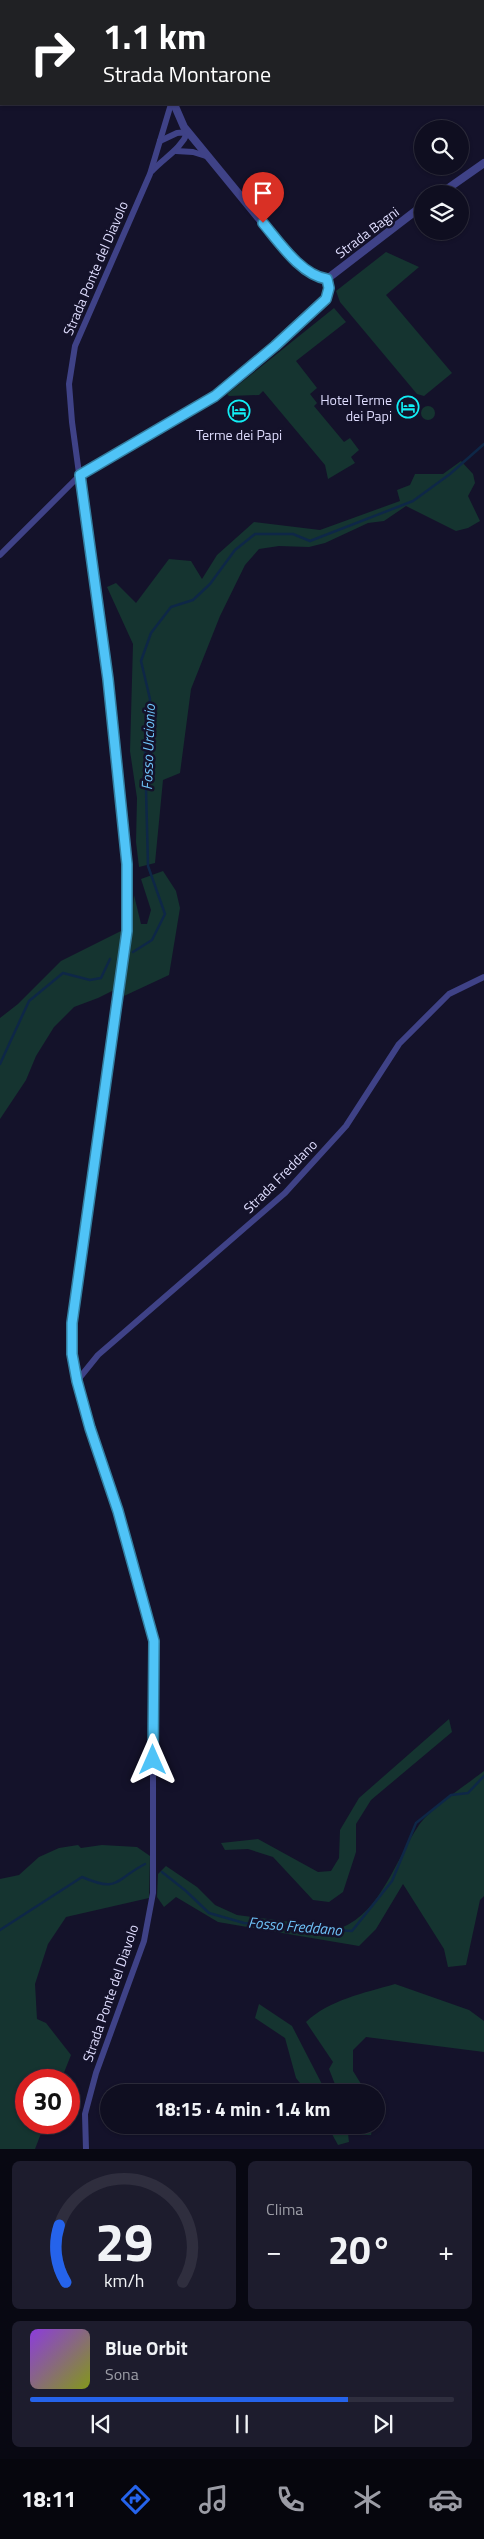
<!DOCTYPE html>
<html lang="it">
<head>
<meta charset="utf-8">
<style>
	:root { --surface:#0f0e20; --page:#1d1c2d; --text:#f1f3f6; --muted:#9b9ca5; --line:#2f2e3e; --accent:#2563eb }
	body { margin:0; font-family:"Titillium Web",sans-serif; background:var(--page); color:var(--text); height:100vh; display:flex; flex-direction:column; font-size:19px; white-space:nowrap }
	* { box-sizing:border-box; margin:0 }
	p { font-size:16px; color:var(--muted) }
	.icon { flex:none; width:28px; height:28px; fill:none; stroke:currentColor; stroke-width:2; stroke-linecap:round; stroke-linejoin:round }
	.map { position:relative; height:2149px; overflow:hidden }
	.details { display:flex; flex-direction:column; gap:12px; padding:12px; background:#080812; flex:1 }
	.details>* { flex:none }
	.top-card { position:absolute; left:0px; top:0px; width:485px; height:105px; box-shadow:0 1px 4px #0004,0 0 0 1px var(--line); background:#202124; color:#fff; overflow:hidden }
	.buttons { position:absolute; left:414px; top:120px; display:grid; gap:10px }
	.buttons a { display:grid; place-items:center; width:55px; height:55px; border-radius:50%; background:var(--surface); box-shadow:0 1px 4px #0004,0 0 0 1px var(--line); font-size:25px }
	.speed { position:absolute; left:15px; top:2069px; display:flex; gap:10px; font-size:25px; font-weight:700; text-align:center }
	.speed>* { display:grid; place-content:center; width:65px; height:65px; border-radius:50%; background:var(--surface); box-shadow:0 1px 4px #0004,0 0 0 1px var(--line); line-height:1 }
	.speed .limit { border:8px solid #d22; background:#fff; color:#111 }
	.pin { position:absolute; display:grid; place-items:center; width:42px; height:42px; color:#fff; margin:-51px -21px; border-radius:50% 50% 50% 0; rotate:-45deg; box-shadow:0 0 5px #0007 }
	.pin .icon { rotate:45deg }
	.me { position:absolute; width:55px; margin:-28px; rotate:0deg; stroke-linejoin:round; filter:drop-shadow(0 0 4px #0008) }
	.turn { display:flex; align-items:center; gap:18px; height:105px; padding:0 20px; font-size:22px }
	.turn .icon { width:65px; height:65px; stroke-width:2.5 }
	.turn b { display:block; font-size:35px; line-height:42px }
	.big { font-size:38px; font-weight:700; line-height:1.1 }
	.details .card { flex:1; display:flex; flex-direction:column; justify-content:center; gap:8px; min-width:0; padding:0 18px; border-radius:8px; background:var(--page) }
	.details .dial { align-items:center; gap:0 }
	.dial svg { height:130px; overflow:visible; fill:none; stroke:var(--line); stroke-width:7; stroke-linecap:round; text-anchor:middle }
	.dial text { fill:var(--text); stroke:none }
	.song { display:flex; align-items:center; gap:15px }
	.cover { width:60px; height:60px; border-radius:8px; background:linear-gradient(135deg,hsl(270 70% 55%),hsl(70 70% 35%)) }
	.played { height:5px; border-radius:2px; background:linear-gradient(90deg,var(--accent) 75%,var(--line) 75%) }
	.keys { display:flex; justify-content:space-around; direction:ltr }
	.heat { display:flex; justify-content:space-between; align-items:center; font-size:28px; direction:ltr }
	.details .tiles { flex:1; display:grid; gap:12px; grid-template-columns:1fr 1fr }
	.card:last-child { grid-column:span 2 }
	.trip { position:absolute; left:100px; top:2084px; width:285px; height:50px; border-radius:25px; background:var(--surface); box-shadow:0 1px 4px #0004,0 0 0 1px var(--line); font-weight:700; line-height:50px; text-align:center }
	.menu { display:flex; height:80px; justify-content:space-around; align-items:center; background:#06060d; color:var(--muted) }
	.menu .icon { width:35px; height:35px }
	.menu .active { color:var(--accent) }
	.menu b { font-size:22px; color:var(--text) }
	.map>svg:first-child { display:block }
	.green { fill:#153430 }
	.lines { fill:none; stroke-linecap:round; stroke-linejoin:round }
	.stream { stroke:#0e2747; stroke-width:2.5 }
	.minor { stroke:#3f4287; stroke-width:6 }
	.tertiary { stroke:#3f4287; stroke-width:8 }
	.route-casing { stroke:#337fa1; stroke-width:12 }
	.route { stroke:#4fc3f7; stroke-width:9 }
	.labels { text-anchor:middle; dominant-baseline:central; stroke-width:5; stroke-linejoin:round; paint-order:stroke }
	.street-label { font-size:14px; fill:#dedcfd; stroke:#14122a }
	.poi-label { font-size:14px; fill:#dedcfd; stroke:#14122a; text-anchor:end }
	.water-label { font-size:15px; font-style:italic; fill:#6fc3f9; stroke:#14122a }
</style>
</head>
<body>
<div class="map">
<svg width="484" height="2149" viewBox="0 0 484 2149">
	<rect width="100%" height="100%" fill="#14122a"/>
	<g class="green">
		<polygon points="386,252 419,267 386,295 452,373 424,396 417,394 340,302 336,291"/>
		<polygon points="334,308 346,322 296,361 317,388 310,394 317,403 314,406 344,442 350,438 359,450 351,457 355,463 328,479 325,465 263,391 259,395 229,396 227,394"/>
		<circle cx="428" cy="413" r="7"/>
		<polygon points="461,461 473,474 475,483 468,496 480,521 468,528 456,531 406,506 384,521 368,523 325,543 309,547 279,546 259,549 245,565 220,616 191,689 180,773 163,780 155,863 139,867 136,842 137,798 130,751 133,644 107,587 116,583 136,603 169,559 191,561 202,579 217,555 254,522 320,530 400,501 397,490 410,485 415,474 443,474"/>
		<polygon points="163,871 176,891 180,908 169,975 124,996 134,895 141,924 147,924 151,910 141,879"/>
		<polygon points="125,929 116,989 98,998 74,1007 54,1027 36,1056 26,1080 0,1119 0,1018 18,1004 61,961"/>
		<polygon points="449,1719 452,1732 371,1800 356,1824 356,1852 343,1892 329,1902 313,1900 273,1857 248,1849 225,1850 221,1843 258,1839 318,1872 331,1871 339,1858 340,1830 359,1798"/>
		<path d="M484 1771V1896L480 1900 466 1965 448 1967 444 1949 403 1884 376 1929 359 1946 218 1922 176 1897 164 1907 157 1897 158 1874 166 1866 197 1887 215 1905 237 1915 341 1928C382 1911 395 1860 419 1825 430 1809 467 1784 484 1771Z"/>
		<polygon points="78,1845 81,1848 102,1845 137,1847 150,1856 149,1898 66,1917 48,1944 35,1984 37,2019 46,2023 71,2055 61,2080 26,2080 26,2122 45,2123 35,2149 0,2149 0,1879 19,1875 39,1857 59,1848"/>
		<path d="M395 1984 469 2010 484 2021V2052L366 2037 353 2050V2071L366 2092H338L329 2069 333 2062 306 2022C329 2000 364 1993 395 1984Z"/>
		<polygon points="259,2004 292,2026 326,2092 307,2092 296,2078 285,2038 255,2018"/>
		<polygon points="327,2125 347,2125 349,2142 338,2145"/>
		<polygon points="352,2125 373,2125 371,2135 356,2135"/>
	</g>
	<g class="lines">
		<g class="stream">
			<polyline points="133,952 152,940 165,914 148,866 145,750 150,699 141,661 151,633 171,607 193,600 210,584 235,550 255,534 293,534 310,541 413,501 450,474 484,444"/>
			<polyline points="0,1064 29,1001 63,973 90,980 101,978 110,959"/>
			<polyline points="162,1872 186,1891 209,1913 244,1923 352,1931 392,1881 416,1823 451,1795 468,1793 484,1776"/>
			<path d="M0 1930 82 1877C119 1893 114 1880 145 1864"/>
		</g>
		<g class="minor">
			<polyline points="176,151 193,152 209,157"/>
			<path d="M152 171C165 157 180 150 188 132L177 133 160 141"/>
			<path d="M0 555 80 475 215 396 318 308C326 298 329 291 327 279"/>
			<polyline points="77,1381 98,1355 285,1193 346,1126 399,1044 449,994 484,977"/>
			<polyline points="86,2149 85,2114 96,2073 144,1941 153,1893 153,1641 118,1511 90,1428 72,1354 72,1323 127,931 127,864 107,679 72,422 69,384 75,346 150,174 171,104"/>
		</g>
		<g class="tertiary">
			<polyline points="205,1 205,0"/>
			<polyline points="174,104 184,127 275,238 305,270 317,277 327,279 422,206"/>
			<polyline points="440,194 484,163"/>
		</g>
	</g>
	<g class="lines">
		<g class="route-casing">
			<path id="route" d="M153 1760 154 1641 118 1511 90 1428 77 1381 72 1354V1323L127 931V864L108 679 80 475 215 396 275 346 326 299 329 288 327 279C301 275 279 242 263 223"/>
		</g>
		<use href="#route" class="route"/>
	</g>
	<defs>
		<g id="hotel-ring" transform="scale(1.125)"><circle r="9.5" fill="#14122a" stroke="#11eef5" stroke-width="1.5"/><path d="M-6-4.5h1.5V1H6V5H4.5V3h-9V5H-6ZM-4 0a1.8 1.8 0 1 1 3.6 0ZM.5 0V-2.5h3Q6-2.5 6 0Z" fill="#11eef5"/></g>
	</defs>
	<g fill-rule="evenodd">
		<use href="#hotel-ring" x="408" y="407"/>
		<use href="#hotel-ring" x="239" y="411"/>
	</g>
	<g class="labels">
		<g class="street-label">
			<text transform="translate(367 232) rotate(-37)">Strada Bagni</text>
			<text transform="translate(95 268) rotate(-67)">Strada Ponte del Diavolo</text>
			<text transform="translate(280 1176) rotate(-45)">Strada Freddano</text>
			<text transform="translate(110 1993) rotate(-71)">Strada Ponte del Diavolo</text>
		</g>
		<g class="poi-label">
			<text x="392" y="399">Hotel Terme<tspan x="392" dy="16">dei Papi</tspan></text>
			<text x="239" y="434" text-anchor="middle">Terme dei Papi</text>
		</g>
		<g class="water-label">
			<text transform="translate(148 747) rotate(-88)">Fosso Urcionio</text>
			<text transform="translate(295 1926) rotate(5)">Fosso Freddano</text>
		</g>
	</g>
</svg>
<div class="buttons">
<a><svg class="icon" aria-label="search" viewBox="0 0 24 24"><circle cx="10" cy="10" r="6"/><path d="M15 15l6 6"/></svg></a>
<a><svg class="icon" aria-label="layers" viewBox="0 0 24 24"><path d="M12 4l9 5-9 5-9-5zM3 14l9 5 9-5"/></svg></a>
</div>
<div class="speed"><div class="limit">30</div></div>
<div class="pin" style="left:263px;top:223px;background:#d93025"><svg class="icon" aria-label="arrive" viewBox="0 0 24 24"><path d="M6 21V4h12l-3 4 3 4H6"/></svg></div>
<svg class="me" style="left:153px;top:1760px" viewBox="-20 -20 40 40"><path d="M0-17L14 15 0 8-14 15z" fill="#4fc3f7" stroke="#fff" stroke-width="4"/></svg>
<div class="trip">18:15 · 4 min · 1.4 km</div>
<div class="top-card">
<div class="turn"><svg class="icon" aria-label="right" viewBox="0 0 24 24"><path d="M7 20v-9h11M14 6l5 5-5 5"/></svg><div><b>1.1 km</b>Strada Montarone</div></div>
</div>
</div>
<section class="details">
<div class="tiles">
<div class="card dial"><svg viewBox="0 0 100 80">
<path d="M14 69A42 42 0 1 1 86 69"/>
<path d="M14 69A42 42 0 0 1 10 34" stroke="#2563eb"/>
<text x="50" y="56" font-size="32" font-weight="700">29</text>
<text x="50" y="72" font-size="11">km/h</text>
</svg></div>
<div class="card"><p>Clima</p>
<div class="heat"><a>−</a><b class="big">20°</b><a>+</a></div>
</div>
<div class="card">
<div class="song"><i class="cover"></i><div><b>Blue Orbit</b><p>Sona</p></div></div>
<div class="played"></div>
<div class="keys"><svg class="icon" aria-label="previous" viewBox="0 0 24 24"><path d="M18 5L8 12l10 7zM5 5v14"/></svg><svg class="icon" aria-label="pause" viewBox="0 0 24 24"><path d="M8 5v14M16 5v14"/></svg><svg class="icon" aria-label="next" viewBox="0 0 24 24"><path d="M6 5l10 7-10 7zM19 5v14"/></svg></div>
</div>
</div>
</section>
<nav class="menu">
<b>18:11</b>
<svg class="icon active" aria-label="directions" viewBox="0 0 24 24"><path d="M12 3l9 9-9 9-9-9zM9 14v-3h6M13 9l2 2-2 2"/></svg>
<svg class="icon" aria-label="music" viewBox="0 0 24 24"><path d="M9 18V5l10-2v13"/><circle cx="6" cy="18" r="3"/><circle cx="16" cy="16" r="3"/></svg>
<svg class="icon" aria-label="phone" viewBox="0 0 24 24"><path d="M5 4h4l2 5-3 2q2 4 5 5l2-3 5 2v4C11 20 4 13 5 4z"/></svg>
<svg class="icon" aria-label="climate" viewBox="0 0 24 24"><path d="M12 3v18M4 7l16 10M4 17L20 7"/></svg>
<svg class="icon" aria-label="car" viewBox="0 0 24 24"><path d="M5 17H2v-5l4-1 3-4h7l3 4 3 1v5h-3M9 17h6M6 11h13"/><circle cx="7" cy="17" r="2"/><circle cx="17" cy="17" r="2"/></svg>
</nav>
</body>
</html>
